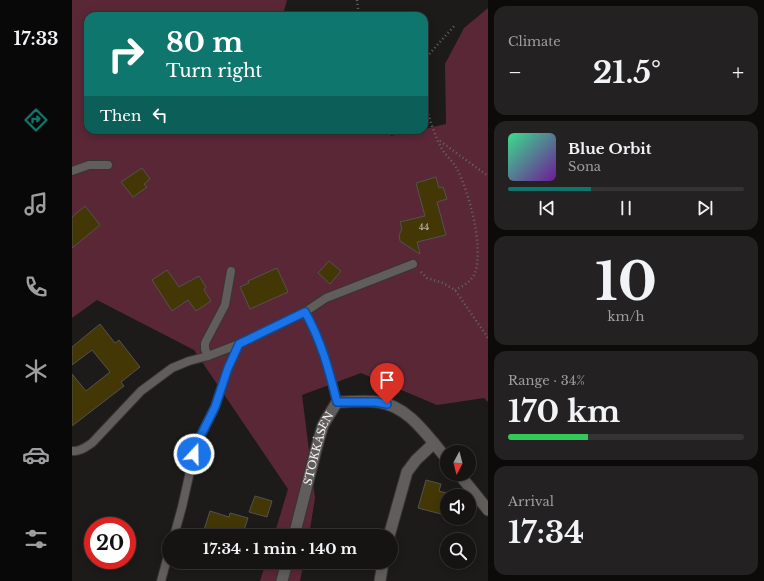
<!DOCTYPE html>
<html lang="en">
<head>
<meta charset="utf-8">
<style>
	:root { --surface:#161413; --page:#232121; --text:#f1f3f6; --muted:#9e9ea0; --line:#353333; --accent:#0f766e }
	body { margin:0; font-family:"Libre Baskerville",serif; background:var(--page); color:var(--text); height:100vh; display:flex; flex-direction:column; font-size:15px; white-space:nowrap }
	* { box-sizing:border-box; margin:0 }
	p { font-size:13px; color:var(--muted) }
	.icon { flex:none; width:22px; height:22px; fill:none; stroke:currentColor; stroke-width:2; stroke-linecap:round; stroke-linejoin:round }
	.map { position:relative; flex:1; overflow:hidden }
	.details { display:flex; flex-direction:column; gap:6px; padding:6px; background:#0c0b0a; width:276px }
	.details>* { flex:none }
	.hud { position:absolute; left:12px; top:12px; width:344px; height:122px; border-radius:12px; box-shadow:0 2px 10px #0003,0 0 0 1px var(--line); background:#0f766e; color:#fff; overflow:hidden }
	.needle { width:26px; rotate:187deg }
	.fabs { position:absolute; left:368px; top:445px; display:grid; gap:8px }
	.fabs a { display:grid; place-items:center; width:36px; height:36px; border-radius:50%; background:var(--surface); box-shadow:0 2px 10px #0003,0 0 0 1px var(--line); font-size:20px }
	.speed { position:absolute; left:12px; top:517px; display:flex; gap:8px; font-size:20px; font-weight:700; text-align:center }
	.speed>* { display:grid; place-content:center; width:52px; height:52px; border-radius:50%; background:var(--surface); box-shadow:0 2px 10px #0003,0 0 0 1px var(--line); line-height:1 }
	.speed .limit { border:6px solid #d22; background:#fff; color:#111 }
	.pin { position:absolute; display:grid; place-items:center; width:34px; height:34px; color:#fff; margin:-41px -17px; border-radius:50% 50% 50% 0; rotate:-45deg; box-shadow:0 0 4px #0007 }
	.pin .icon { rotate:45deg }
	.me { position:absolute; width:44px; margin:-22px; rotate:21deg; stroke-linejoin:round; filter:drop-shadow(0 0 3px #0008) }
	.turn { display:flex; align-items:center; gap:14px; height:84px; padding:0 16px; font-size:18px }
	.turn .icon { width:52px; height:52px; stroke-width:2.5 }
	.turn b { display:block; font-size:28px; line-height:34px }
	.then { display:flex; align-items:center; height:38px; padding:0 16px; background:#0003; gap:8px; font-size:15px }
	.big { font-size:30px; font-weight:800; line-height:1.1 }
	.details .card { flex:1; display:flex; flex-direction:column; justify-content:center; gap:6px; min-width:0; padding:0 14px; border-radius:12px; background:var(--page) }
	.details .dial { align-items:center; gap:0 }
	.dial b { font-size:52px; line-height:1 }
	.song { display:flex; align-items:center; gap:12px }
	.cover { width:48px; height:48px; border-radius:6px; background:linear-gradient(135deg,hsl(150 70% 55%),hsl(280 70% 35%)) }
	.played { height:4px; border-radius:2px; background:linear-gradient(90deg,var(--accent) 35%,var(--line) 35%) }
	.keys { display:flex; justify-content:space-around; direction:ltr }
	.heat { display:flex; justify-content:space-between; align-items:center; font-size:22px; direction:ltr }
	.charge { height:6px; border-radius:3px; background:linear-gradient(90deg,#34c759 34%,var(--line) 0) }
	.trip { position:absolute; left:90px; top:529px; width:236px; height:40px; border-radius:20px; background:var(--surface); box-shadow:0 2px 10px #0003,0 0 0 1px var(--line); font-weight:800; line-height:40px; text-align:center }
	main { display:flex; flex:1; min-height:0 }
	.tabs { display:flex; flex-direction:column; width:72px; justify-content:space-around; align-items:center; background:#090808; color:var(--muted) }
	.tabs .icon { width:28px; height:28px }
	.tabs .active { color:var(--accent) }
	.tabs b { font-size:18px; color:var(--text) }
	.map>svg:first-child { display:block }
	.green { fill:#5a2737 }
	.building { fill:#433706; stroke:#53524f }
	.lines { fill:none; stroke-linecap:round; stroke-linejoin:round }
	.service-casing { stroke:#373534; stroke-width:10 }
	.minor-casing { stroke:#373534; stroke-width:13 }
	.tertiary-casing { stroke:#373534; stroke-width:13 }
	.path { stroke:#686664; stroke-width:2.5; stroke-dasharray:1 3; stroke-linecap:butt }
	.service { stroke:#605d5b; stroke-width:8 }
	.minor { stroke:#605d5b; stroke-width:11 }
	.tertiary { stroke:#605d5b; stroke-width:11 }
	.route-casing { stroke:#114b97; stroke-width:10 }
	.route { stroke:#1a73e8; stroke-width:7 }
	.labels { text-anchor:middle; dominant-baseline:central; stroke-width:4; stroke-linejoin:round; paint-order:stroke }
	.number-label { font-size:9px; fill:#c7c2b6 }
	.street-label { font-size:11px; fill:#f3f1f0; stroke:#1d1b19 }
</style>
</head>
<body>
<main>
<nav class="tabs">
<b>17:33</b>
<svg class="icon active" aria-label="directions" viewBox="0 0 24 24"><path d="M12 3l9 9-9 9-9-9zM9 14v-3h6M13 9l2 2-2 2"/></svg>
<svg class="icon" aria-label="music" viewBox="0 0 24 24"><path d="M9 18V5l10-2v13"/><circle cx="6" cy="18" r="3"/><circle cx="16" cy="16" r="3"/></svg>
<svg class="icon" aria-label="phone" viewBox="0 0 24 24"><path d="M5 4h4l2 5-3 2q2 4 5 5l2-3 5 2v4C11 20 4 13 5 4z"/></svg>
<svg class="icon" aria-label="climate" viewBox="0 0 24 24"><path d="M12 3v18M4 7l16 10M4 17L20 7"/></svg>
<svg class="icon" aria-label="car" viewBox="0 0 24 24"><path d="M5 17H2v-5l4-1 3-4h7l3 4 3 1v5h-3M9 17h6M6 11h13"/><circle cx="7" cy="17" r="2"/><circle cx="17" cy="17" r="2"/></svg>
<svg class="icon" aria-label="filters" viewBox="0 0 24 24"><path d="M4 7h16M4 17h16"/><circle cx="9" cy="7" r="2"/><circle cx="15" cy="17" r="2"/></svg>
</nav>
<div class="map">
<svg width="416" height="581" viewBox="0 0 416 581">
	<rect width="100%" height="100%" fill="#1d1b19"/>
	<g class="green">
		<polygon points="0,0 215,0 212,11 194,16 16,16 16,130 316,130 319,136 346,130 352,130 352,129 374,124 373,64 392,28 416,8 416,402 412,398 365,405 289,373 230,395 243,498 237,536 202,536 216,489 122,350 25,300 0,318"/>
		<polygon points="194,562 232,562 228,581 188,581"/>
	</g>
	<g class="building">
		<polygon points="70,168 78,179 72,184 75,187 61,197 49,182"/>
		<polygon points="364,177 367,188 371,187 375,199 365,202 374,235 345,242 348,254 328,241 327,235 330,229 328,222 353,216 344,183"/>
		<polygon points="13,206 28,225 0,248 0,217"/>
		<polygon points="257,261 269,271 258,284 246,273"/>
		<polygon points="205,268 216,292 178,309 168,287 177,283 176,281"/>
		<polygon points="95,270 107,287 127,276 134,287 132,290 139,301 124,311 116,300 100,311 80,280"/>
		<polygon points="28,324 43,343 47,340 68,367 49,382 52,386 0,426 0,374 14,391 38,372 20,350 0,365 0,347"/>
		<polygon points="354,480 369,484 367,491 374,493 369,514 346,508"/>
		<polygon points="183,496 200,501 195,517 177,512"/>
		<polygon points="138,511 157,517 158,513 176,518 170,536 130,536"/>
	</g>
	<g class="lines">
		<g class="service-casing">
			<g id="service">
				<polyline points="0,171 17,165 36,165"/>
				<path d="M233 312C249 341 257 370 265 402"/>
				<polyline points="136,356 133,349 133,343 153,305 159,271"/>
				<path d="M0 451C8 452 14 447 20 443L69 391 100 368 117 361 136 356 167 344 233 312 254 298 341 264"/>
				<polyline points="102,536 110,507 124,445 143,407 156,368 167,344"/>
				<polyline points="89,581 97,552"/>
			</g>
		</g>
		<g class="minor-casing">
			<g id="minor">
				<path d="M265 402C278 402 293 400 306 402 337 406 356 437 375 459"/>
				<polyline points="387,474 416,510"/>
				<polyline points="317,536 335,472 344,460 362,443"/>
				<polyline points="308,581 311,562"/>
			</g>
		</g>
		<g class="tertiary-casing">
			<g id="tertiary">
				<path id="s1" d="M222 536 245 446 251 425 265 402"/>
				<polyline points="210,581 215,562"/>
			</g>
		</g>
		<g class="path">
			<polyline points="285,0 287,16"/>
			<polyline points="352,60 383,25"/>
			<path d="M352 103C358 118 362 135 370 149 374 156 381 161 385 169 397 192 412 247 403 273 399 282 391 286 383 290"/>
			<polyline points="368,141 416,176"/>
			<polyline points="349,272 355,278 371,283 383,290 416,338"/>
		</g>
		<use href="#service" class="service"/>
		<use href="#minor" class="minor"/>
		<use href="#tertiary" class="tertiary"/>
	</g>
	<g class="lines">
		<g class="route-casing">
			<path id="route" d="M122 454 124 445 143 407 156 368 167 344 233 312C249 340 257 370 265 402H304L315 404"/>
		</g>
		<use href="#route" class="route"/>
	</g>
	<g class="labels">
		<g class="number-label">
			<text x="352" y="226">44</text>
		</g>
		<g class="street-label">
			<text stroke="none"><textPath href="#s1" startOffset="91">STOKKÅSEN</textPath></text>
		</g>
	</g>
</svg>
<div class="fabs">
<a><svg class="needle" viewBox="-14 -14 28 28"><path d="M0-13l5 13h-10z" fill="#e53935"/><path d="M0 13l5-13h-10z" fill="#9e9ea0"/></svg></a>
<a><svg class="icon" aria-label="sound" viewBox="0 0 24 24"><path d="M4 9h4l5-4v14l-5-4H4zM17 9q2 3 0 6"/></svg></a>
<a><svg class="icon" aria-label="search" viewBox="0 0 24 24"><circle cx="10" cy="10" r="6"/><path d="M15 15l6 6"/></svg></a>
</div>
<div class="speed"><div class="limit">20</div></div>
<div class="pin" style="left:315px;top:404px;background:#d93025"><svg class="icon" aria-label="arrive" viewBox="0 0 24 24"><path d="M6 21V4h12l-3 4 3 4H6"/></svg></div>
<svg class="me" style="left:122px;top:454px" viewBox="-20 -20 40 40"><circle r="17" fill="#1a73e8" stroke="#fff" stroke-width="3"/><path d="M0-11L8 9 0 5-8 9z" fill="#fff"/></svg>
<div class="trip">17:34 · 1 min · 140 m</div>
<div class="hud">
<div class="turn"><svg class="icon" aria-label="right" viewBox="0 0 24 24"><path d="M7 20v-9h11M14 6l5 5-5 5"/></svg><div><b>80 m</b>Turn right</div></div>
<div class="then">Then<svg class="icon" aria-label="left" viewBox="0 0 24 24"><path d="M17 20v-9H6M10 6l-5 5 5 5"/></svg></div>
</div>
</div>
<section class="details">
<div class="card"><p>Climate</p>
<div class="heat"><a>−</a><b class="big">21.5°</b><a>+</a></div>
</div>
<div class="card">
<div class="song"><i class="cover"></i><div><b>Blue Orbit</b><p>Sona</p></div></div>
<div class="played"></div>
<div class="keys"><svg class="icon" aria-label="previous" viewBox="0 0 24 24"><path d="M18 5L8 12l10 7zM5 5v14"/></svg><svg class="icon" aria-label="pause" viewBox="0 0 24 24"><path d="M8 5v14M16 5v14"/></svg><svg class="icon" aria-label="next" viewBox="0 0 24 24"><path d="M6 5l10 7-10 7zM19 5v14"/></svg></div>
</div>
<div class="card dial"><b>10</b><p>km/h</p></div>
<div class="card"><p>Range · 34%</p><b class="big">170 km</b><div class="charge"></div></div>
<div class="card"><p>Arrival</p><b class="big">17:34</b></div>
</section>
</main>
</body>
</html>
